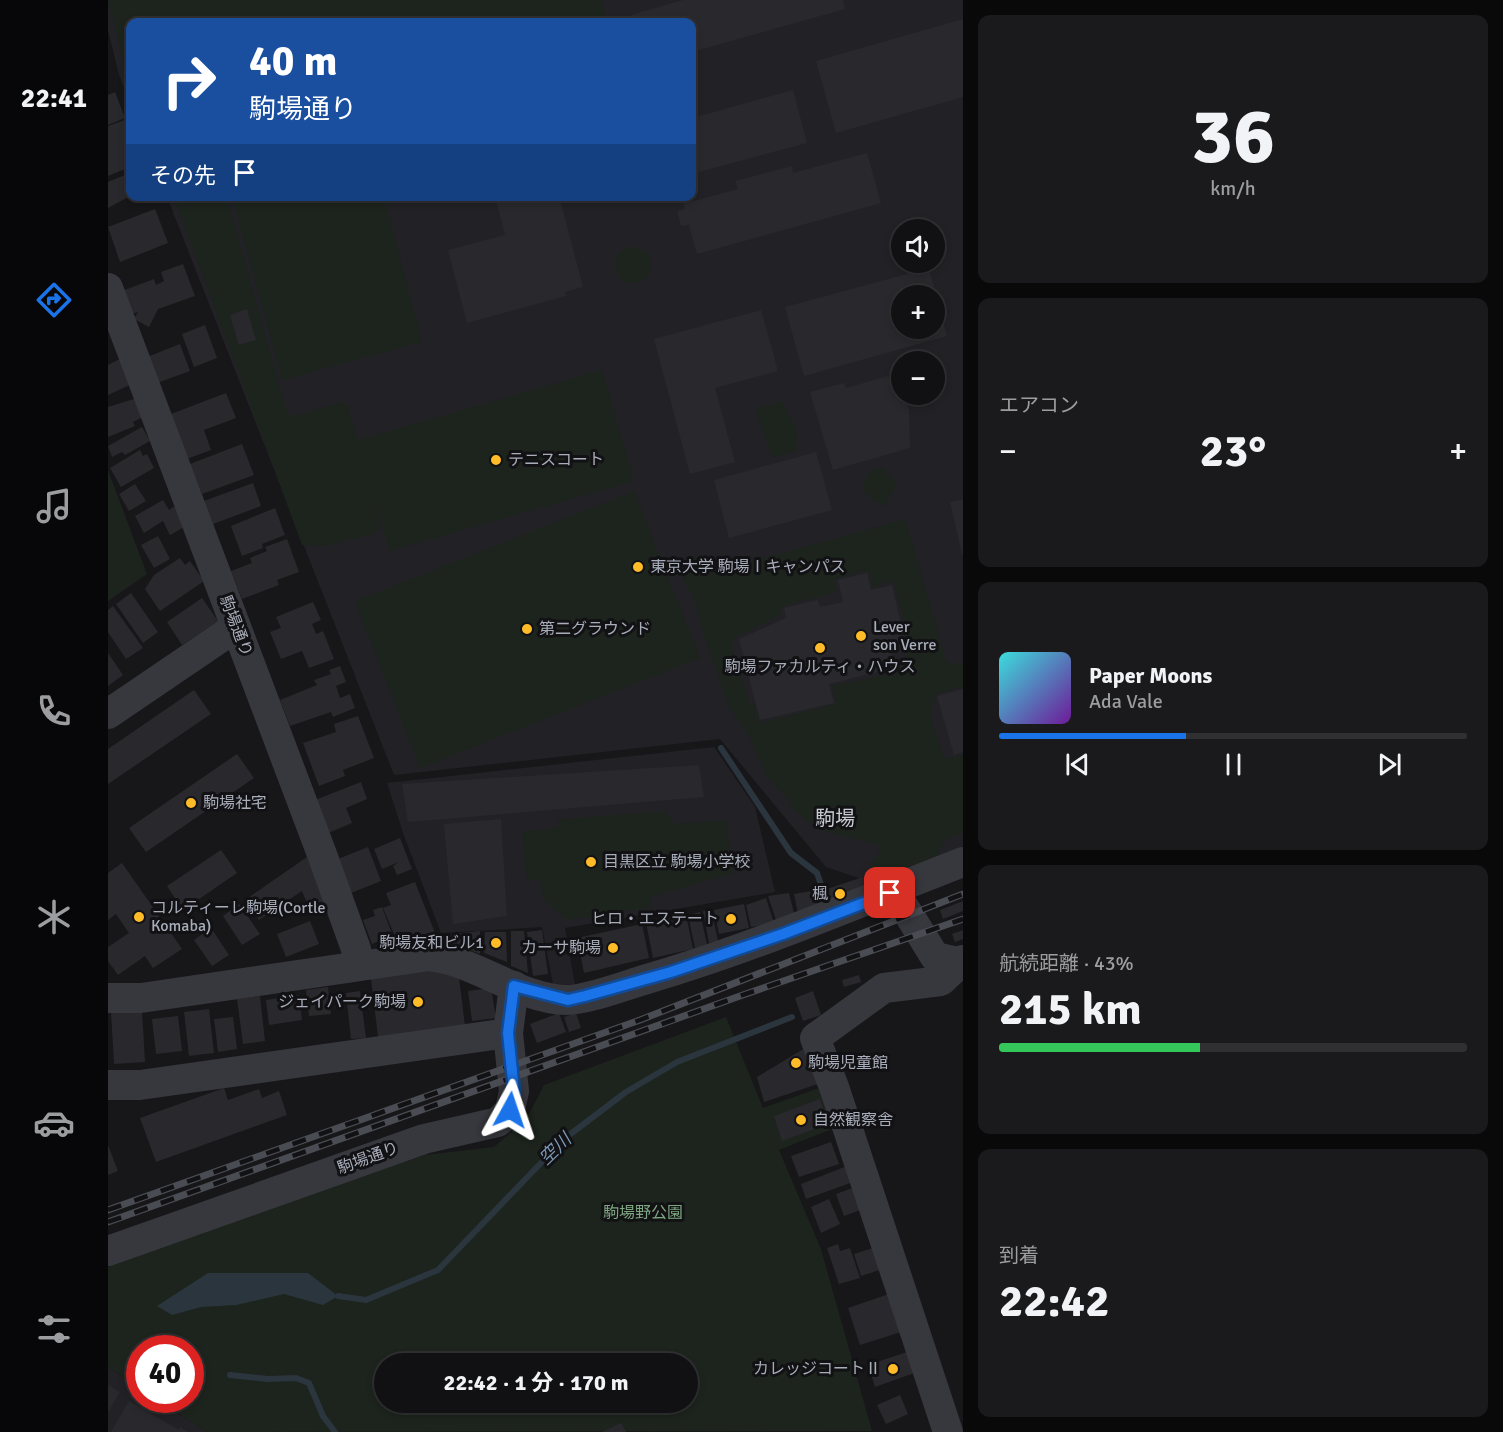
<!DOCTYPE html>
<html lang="ja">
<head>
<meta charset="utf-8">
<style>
	:root { --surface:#111013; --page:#1a191c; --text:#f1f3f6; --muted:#9c9da0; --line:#303033; --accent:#1a73e8 }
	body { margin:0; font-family:Signika,"Noto Sans JP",sans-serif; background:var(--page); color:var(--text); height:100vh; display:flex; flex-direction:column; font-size:22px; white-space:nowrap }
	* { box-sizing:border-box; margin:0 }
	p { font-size:20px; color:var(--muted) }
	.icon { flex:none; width:33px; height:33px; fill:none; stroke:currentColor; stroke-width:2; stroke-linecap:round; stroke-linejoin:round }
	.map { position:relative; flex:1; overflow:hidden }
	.side { display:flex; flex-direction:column; gap:15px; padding:15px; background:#09090a; width:540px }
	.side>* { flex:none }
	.hud { position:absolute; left:18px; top:18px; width:570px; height:183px; border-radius:12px; box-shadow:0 3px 9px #0003,0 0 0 2px var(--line); background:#1a4fa0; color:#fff; overflow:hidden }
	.fabs { position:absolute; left:783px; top:219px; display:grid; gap:12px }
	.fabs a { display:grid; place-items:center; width:54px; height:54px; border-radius:50%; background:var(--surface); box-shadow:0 3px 9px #0003,0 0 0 2px var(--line); font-size:30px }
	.speed { position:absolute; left:18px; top:1335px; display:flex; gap:12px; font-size:30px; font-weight:700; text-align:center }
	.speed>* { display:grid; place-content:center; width:78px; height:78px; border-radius:50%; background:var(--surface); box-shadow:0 3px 9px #0003,0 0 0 2px var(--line); line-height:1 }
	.speed .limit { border:9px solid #d22; background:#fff; color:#111 }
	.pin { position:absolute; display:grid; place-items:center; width:51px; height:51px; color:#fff; margin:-26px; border-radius:12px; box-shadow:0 3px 9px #0006 }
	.me { position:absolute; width:66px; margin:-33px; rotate:5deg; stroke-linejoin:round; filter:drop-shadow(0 0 4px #0008) }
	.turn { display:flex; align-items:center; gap:21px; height:126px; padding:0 24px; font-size:27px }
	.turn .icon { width:78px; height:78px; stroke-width:2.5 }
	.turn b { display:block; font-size:42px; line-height:51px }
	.then { display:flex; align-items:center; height:57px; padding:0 24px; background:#0003; gap:12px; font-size:22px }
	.big { font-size:45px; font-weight:700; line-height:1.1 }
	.side .tile { flex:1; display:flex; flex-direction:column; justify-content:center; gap:9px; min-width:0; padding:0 21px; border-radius:12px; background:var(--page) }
	.side .dial { align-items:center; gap:0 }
	.dial b { font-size:78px; line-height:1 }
	.song { display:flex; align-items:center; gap:18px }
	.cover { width:72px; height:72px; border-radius:9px; background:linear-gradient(135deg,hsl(180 70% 55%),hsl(280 70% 35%)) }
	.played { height:6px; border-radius:3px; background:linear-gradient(90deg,var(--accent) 40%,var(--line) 40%) }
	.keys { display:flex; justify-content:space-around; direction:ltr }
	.heat { display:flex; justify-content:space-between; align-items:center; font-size:33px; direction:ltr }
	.charge { height:9px; border-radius:4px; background:linear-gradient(90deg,#34c759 43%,var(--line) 0) }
	.trip { position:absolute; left:266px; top:1353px; width:324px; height:60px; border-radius:30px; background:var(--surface); box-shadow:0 3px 9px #0003,0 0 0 2px var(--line); font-weight:700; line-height:60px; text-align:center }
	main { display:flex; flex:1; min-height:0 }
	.dock { display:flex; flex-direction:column; width:108px; justify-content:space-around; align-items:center; background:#070608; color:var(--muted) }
	.dock .icon { width:42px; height:42px }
	.dock .current { color:var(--accent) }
	.dock b { font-size:27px; color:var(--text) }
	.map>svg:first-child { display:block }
	.built { fill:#222226; fill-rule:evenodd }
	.green { fill:#1c241d; fill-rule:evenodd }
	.water { fill:#2b353e }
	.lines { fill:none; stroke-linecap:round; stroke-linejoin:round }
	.stream { stroke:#2b353e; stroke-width:6 }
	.building { fill:#29292d; fill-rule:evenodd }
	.minor { stroke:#37383e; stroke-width:30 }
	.rail-casing { stroke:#4a4c53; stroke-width:7 }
	.rail { stroke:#121114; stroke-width:4.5; stroke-dasharray:14; stroke-linecap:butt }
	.route-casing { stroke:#114b97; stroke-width:15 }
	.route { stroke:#1a73e8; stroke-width:10 }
	.poi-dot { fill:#ffbc28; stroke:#121114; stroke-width:2 }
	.labels { text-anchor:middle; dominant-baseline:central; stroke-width:6; stroke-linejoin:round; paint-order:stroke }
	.poi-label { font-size:16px; fill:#a8adba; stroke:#121114; text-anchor:start }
	.street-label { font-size:16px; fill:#a8adba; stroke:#121114 }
	.park-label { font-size:16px; fill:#7da681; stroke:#121114 }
	.water-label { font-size:18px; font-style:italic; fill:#7c9ab7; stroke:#121114 }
	.quarter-label { font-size:20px; fill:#c9ccd5; stroke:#121114 }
</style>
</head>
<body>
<main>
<nav class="dock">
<b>22:41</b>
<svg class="icon current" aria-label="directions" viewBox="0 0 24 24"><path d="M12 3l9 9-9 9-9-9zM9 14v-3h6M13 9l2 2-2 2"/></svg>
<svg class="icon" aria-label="music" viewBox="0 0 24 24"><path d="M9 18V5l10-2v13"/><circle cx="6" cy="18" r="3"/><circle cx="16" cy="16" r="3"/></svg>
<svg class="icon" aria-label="phone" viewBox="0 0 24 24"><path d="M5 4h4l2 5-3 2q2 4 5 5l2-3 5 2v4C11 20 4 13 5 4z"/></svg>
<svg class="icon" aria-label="climate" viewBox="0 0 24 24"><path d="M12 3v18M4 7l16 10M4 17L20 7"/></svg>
<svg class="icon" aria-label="car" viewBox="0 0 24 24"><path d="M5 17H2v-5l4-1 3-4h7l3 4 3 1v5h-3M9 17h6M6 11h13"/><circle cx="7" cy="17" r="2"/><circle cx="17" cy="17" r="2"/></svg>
<svg class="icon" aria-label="filters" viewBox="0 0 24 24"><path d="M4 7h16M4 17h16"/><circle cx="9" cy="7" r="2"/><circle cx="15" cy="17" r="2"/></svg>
</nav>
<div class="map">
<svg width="855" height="1432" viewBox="0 0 855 1432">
	<rect width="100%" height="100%" fill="#171619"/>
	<g class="built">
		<path d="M0 0H855V874L797 894 718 867 612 739 286 775 59 197 584 196V22H22V103L11 75 0 30ZM794 230H826V262H794ZM794 296H826V328H794ZM794 362H826V394H794Z"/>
		<polygon points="606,747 647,807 667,892 457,928 467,985 445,984 434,927 333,933 295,833 279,783"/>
		<polygon points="0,1367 31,1388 32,1400 49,1400 99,1432 0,1432"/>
	</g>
	<g class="green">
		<polygon points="0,0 494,0 500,22 22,22 22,86"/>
		<polygon points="66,197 119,197 179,413 185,416 234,402 240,406 250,440 494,370 526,481 282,551 252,447 273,527 268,533 217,546 194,545"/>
		<polygon points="124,197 276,197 314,342 174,380"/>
		<circle cx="525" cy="265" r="18"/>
		<polygon points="674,401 689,430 688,451 664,457 647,409"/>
		<polygon points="773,467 790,485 776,507 754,491 759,475"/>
		<polygon points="0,470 39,574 0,601"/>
		<polygon points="526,491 592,658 312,768 247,601"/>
		<path d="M797 519 839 662 855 665V686L829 694C816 717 829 735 837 759L855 755V833L839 839 830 850 832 858 778 882 763 873 764 863 775 846 708 829 685 809 678 797 659 777 640 734 620 705 593 626 587 600 571 571C589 549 594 553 614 570ZM760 570 765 587 785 581C790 603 813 657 789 670 776 677 740 682 724 686L728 704 652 723 646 704H642L624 648 626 638 674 614 672 607 729 592 726 579Z"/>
		<polygon points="556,811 567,824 617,820 626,873 542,897 544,907 459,920 435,899 433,879 419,880 414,831 450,828 449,820"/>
		<path d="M618 1017 655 1108 711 1088 727 1128 671 1150 713 1249 764 1431 99 1432 49 1400H82V1348H32L31 1388 0 1367V1267L151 1211 317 1155 386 1147 419 1118 436 1085ZM276 1364H579V1402H276Z"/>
	</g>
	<polygon class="water" points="100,1273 200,1273 230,1296 215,1305 176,1294 128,1305 93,1307 64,1315 49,1306"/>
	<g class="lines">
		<g class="stream">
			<polyline points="613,748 683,853 709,873 720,905"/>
			<polyline points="230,1296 258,1300 330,1270 456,1139 518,1092 569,1062 684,1017"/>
			<polyline points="122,1375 160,1379 188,1378 201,1383 215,1416 227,1432"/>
		</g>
	</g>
	<g class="building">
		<polygon points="575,0 735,0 737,9 584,52 584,22 525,22 523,15"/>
		<polygon points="855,19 855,97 728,133 708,61"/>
		<polygon points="685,90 699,143 587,173 584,159 584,118"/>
		<polygon points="7,92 17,118 0,125 0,95"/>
		<polygon points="20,119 22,126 22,167 0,176 0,126"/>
		<polygon points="759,153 773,203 589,254 581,225 573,226 569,211 577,209 575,204 630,189 627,181 684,166 685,173"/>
		<polygon points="22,173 22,196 0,208 0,182"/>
		<polygon points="387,196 451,196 475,287 457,292 458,296 359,323 340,250 397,235"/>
		<polygon points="47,209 60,243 12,262 0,227"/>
		<polygon points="75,264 87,296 50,309 41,327 26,319 30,312 23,314 14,291 46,279 48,285 56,281 53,272"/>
		<path d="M821 268 839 336 696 376 677 307ZM794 296H826V328H794Z"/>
		<polygon points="139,309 148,340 131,345 122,315"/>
		<polygon points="653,310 670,371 607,388 627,462 582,474 546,339"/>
		<polygon points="97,325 109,358 86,367 74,334"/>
		<polygon points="72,344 82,371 49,383 39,357"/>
		<polygon points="12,359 24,384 0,395 0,365"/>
		<polygon points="780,376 783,386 787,385 793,391 801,410 802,448 725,470 702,392 736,383 738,388"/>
		<polygon points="118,393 128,418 96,430 103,450 79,459 63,414"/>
		<polygon points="29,398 37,416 25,422 27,426 0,437 0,407"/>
		<polygon points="34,427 42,441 17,455 14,452 4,457 0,446"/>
		<polygon points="134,444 146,475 94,494 82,464"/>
		<polygon points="32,450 35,456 39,454 46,468 13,487 2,468"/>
		<polygon points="708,452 724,510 621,538 606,480"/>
		<polygon points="145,483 153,506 105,524 96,501"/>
		<polygon points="27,484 38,501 21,511 11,494"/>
		<polygon points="855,499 855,554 854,554 842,502"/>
		<polygon points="55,500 61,510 67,506 78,526 62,535 55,521 36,533 27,516"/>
		<polygon points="167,508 177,535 154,544 155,548 134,556 123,526"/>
		<polygon points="50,536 62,559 46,568 33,545"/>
		<polygon points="179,539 191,572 169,580 171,585 134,599 123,571 144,563 142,558 159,551 157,547"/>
		<polygon points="72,558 77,565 82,561 96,581 52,611 37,589 46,575"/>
		<polygon points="759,573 763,590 784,585 798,646 782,649 786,668 721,684 726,703 652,720 631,639 678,618 676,608 710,600 712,607 735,602 730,580"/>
		<polygon points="23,593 50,632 35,643 8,604"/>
		<polygon points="94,598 110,621 74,645 59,622"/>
		<polygon points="205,602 213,620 204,624 208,634 215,631 226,659 201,668 194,651 173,659 162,632 173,628 168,617"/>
		<polygon points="5,606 35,648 18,659 0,632 0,610"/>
		<polygon points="0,653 15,675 0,686"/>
		<polygon points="232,666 238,682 228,686 232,698 242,694 247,708 225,717 223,712 182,726 172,700 209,685 206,680 223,674 221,670"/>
		<polygon points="855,689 855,752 846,755 829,696"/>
		<polygon points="86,690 103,714 0,784 0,749"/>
		<polygon points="250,716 266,758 235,770 237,776 211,786 195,743 228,732 226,724"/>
		<polygon points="129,754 146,778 38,852 21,828"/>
		<polygon points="591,765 596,797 300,822 294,784"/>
		<polygon points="253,782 259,799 238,808 244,823 220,833 207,800"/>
		<polygon points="393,819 399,916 345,924 336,824"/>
		<polygon points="292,838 304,869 289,875 285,866 291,862 274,869 266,849"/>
		<polygon points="260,847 273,881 243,893 230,859"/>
		<polygon points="113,850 129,873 75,910 59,886"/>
		<polygon points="199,857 221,908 204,915 194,891 151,920 137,900"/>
		<polygon points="14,863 74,949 45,968 37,956 10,975 0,961 0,947 21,933 8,914 0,920 0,873"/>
		<polygon points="755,877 760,891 724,903 719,889"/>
		<polygon points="307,882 327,933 302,942 297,939 289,941 275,908 283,905 278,893"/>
		<polygon points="709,890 713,909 690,914 686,894"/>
		<polygon points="681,893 687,917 669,923 660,896"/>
		<polygon points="658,898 666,923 643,927 638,905"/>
		<polygon points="855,901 855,911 835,919 832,910"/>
		<polygon points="131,904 152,934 134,945 115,916"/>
		<polygon points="636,904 641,928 611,934 606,910"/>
		<polygon points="274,907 287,942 273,948 271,941 264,944 255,920 267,916 265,910"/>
		<polygon points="603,909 610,941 601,943 595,911"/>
		<polygon points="592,912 599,945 587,948 580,915"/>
		<polygon points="578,915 585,949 545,958 538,923"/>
		<polygon points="202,921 211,944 178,957 169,934"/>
		<polygon points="534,924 541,958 476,973 469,938"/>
		<polygon points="103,928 121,955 104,966 86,940"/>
		<polygon points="434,930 440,974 425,976 419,932"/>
		<polygon points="855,930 855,939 847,942 844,934"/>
		<polygon points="372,931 372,954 335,941 335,935"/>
		<polygon points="403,931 416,931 420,973 403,966"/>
		<polygon points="377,932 398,932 399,962 376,953"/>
		<polygon points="330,969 351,977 357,1026 270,1037 263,978"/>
		<polygon points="751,975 753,982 736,987 734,980"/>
		<polygon points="220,987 223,1014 201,1016 198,990"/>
		<polygon points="383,988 388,1018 364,1021 360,991"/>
		<polygon points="252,991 258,1038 243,1039 238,993"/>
		<polygon points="705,991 713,1015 695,1021 687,998"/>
		<polygon points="191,995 194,1020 161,1025 158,1000"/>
		<polygon points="152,996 157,1041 135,1044 129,999"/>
		<polygon points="101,1009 106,1053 81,1056 76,1012"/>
		<polygon points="34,1010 37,1062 6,1064 3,1012"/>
		<polygon points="451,1013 458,1032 429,1043 422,1024"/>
		<polygon points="468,1013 473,1028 461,1032 456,1017"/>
		<polygon points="70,1016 74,1051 48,1054 44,1019"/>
		<polygon points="125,1017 129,1049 110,1052 106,1019"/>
		<polygon points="697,1048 710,1084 656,1102 649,1077"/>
		<polygon points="116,1088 120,1100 151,1089 154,1098 171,1091 179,1115 48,1162 32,1118"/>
		<polygon points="712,1099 720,1124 674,1141 666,1116"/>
		<polygon points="723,1142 731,1164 691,1177 683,1156"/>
		<polygon points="0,1145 10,1171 0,1175"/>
		<polygon points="739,1166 745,1182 698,1199 693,1184"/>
		<polygon points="750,1186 758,1208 736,1216 728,1194"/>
		<polygon points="721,1199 732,1224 713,1233 703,1207"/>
		<polygon points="730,1244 732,1251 742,1248 752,1278 731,1284 719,1248"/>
		<polygon points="768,1247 775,1269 753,1276 746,1254"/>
		<polygon points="781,1294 793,1332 752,1345 740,1308"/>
		<polygon points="802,1351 809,1372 767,1387 760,1365"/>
		<polygon points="0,1385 12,1392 0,1412"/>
		<polygon points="792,1395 800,1414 778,1424 769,1405"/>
		<polygon points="21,1401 71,1430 72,1427 80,1432 3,1432"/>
		<polygon points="513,1423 518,1432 494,1432"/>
	</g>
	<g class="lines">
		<g class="minor">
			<polyline points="0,288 215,857 248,949 251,966"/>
			<polyline points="0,714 128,627"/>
			<polyline points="782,893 795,905 827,957 855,963"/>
			<path d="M0 998H33L321 956C369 961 410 999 459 1000 479 1000 518 985 539 979 647 947 750 903 855 862"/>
			<polyline points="0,1085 32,1085 400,1033"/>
			<polyline points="0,1251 316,1139 390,1122 402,1110 406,1091 400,1033 406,986"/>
			<polyline points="840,1432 726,1087 707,1038 776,988 833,981 855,960"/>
		</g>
		<g class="rail-casing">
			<g id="rail">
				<polyline points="0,1210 532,1020 855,894"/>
				<polyline points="0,1222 632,996 855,919"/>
			</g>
		</g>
		<use href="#rail" class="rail"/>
	</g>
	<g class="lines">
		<g class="route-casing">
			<polyline id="route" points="402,1110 406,1091 400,1033 406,986 460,1000 477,996 563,972 675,934 782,893"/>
		</g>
		<use href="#route" class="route"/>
	</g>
	<g class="poi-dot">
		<circle cx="388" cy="460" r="6"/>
		<circle cx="530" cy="567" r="6"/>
		<circle cx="419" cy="629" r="6"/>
		<circle cx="753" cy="636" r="6"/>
		<circle cx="712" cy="648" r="6"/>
		<circle cx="83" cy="803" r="6"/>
		<circle cx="483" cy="862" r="6"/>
		<circle cx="732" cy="894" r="6"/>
		<circle cx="31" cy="917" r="6"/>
		<circle cx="623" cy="919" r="6"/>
		<circle cx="388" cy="943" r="6"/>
		<circle cx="505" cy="948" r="6"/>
		<circle cx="310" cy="1002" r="6"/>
		<circle cx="688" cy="1063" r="6"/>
		<circle cx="693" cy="1120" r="6"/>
		<circle cx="785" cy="1369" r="6"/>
	</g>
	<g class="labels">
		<g class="poi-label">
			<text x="400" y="460">テニスコート</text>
			<text x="542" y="567">東京大学 駒場Ⅰキャンパス</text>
			<text x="765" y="627">Lever<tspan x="765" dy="18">son Verre</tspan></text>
			<text x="431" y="629">第二グラウンド</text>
			<text x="712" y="667" text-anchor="middle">駒場ファカルティ・ハウス</text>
			<text x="95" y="803">駒場社宅</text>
			<text x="495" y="862">目黒区立 駒場小学校</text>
			<text x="720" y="894" text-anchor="end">楓</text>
			<text x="43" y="908">コルティーレ駒場(Cortle<tspan x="43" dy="18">Komaba)</tspan></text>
			<text x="611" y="919" text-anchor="end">ヒロ・エステート</text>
			<text x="376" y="943" text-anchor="end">駒場友和ビル1</text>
			<text x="493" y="948" text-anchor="end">カーサ駒場</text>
			<text x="298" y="1002" text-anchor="end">ジェイパーク駒場</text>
			<text x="700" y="1063">駒場児童館</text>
			<text x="705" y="1120">自然観察舎</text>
			<text x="773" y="1369" text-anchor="end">カレッジコートⅡ</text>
		</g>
		<g class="street-label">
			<text transform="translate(128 626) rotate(69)">駒場通り</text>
			<text transform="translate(260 1158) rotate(-20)">駒場通り</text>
		</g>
		<g class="park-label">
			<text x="535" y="1213">駒場野公園</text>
		</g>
		<g class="water-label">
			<text transform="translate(447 1149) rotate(-44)">空川</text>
		</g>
		<g class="quarter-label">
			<text x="727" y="818">駒場</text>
		</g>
	</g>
</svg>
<div class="fabs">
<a><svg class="icon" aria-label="sound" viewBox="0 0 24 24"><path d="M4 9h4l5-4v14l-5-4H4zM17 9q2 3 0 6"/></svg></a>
<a>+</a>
<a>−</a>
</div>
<div class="speed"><div class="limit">40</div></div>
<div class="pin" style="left:782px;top:893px;background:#d93025"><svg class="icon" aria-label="arrive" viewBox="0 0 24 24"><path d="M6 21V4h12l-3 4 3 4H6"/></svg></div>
<svg class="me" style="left:402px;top:1110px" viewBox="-20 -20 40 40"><path d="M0-17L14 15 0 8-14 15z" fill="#1a73e8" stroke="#fff" stroke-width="4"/></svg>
<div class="trip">22:42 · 1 分 · 170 m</div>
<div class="hud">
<div class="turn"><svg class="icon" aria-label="right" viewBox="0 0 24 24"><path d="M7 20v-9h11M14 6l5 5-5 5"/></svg><div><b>40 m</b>駒場通り</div></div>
<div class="then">その先<svg class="icon" aria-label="arrive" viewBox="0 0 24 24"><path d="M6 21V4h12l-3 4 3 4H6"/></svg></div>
</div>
</div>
<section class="side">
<div class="tile dial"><b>36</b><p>km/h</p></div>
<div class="tile"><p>エアコン</p>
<div class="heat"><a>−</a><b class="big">23°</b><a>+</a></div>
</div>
<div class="tile">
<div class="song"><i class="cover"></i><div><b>Paper Moons</b><p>Ada Vale</p></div></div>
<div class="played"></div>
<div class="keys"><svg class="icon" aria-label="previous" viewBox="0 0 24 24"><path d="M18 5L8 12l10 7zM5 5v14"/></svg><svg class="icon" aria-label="pause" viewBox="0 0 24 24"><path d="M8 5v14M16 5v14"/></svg><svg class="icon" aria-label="next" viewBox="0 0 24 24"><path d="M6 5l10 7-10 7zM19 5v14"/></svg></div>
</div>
<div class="tile"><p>航続距離 · 43%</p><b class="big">215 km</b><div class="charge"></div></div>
<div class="tile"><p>到着</p><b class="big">22:42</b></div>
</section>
</main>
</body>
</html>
